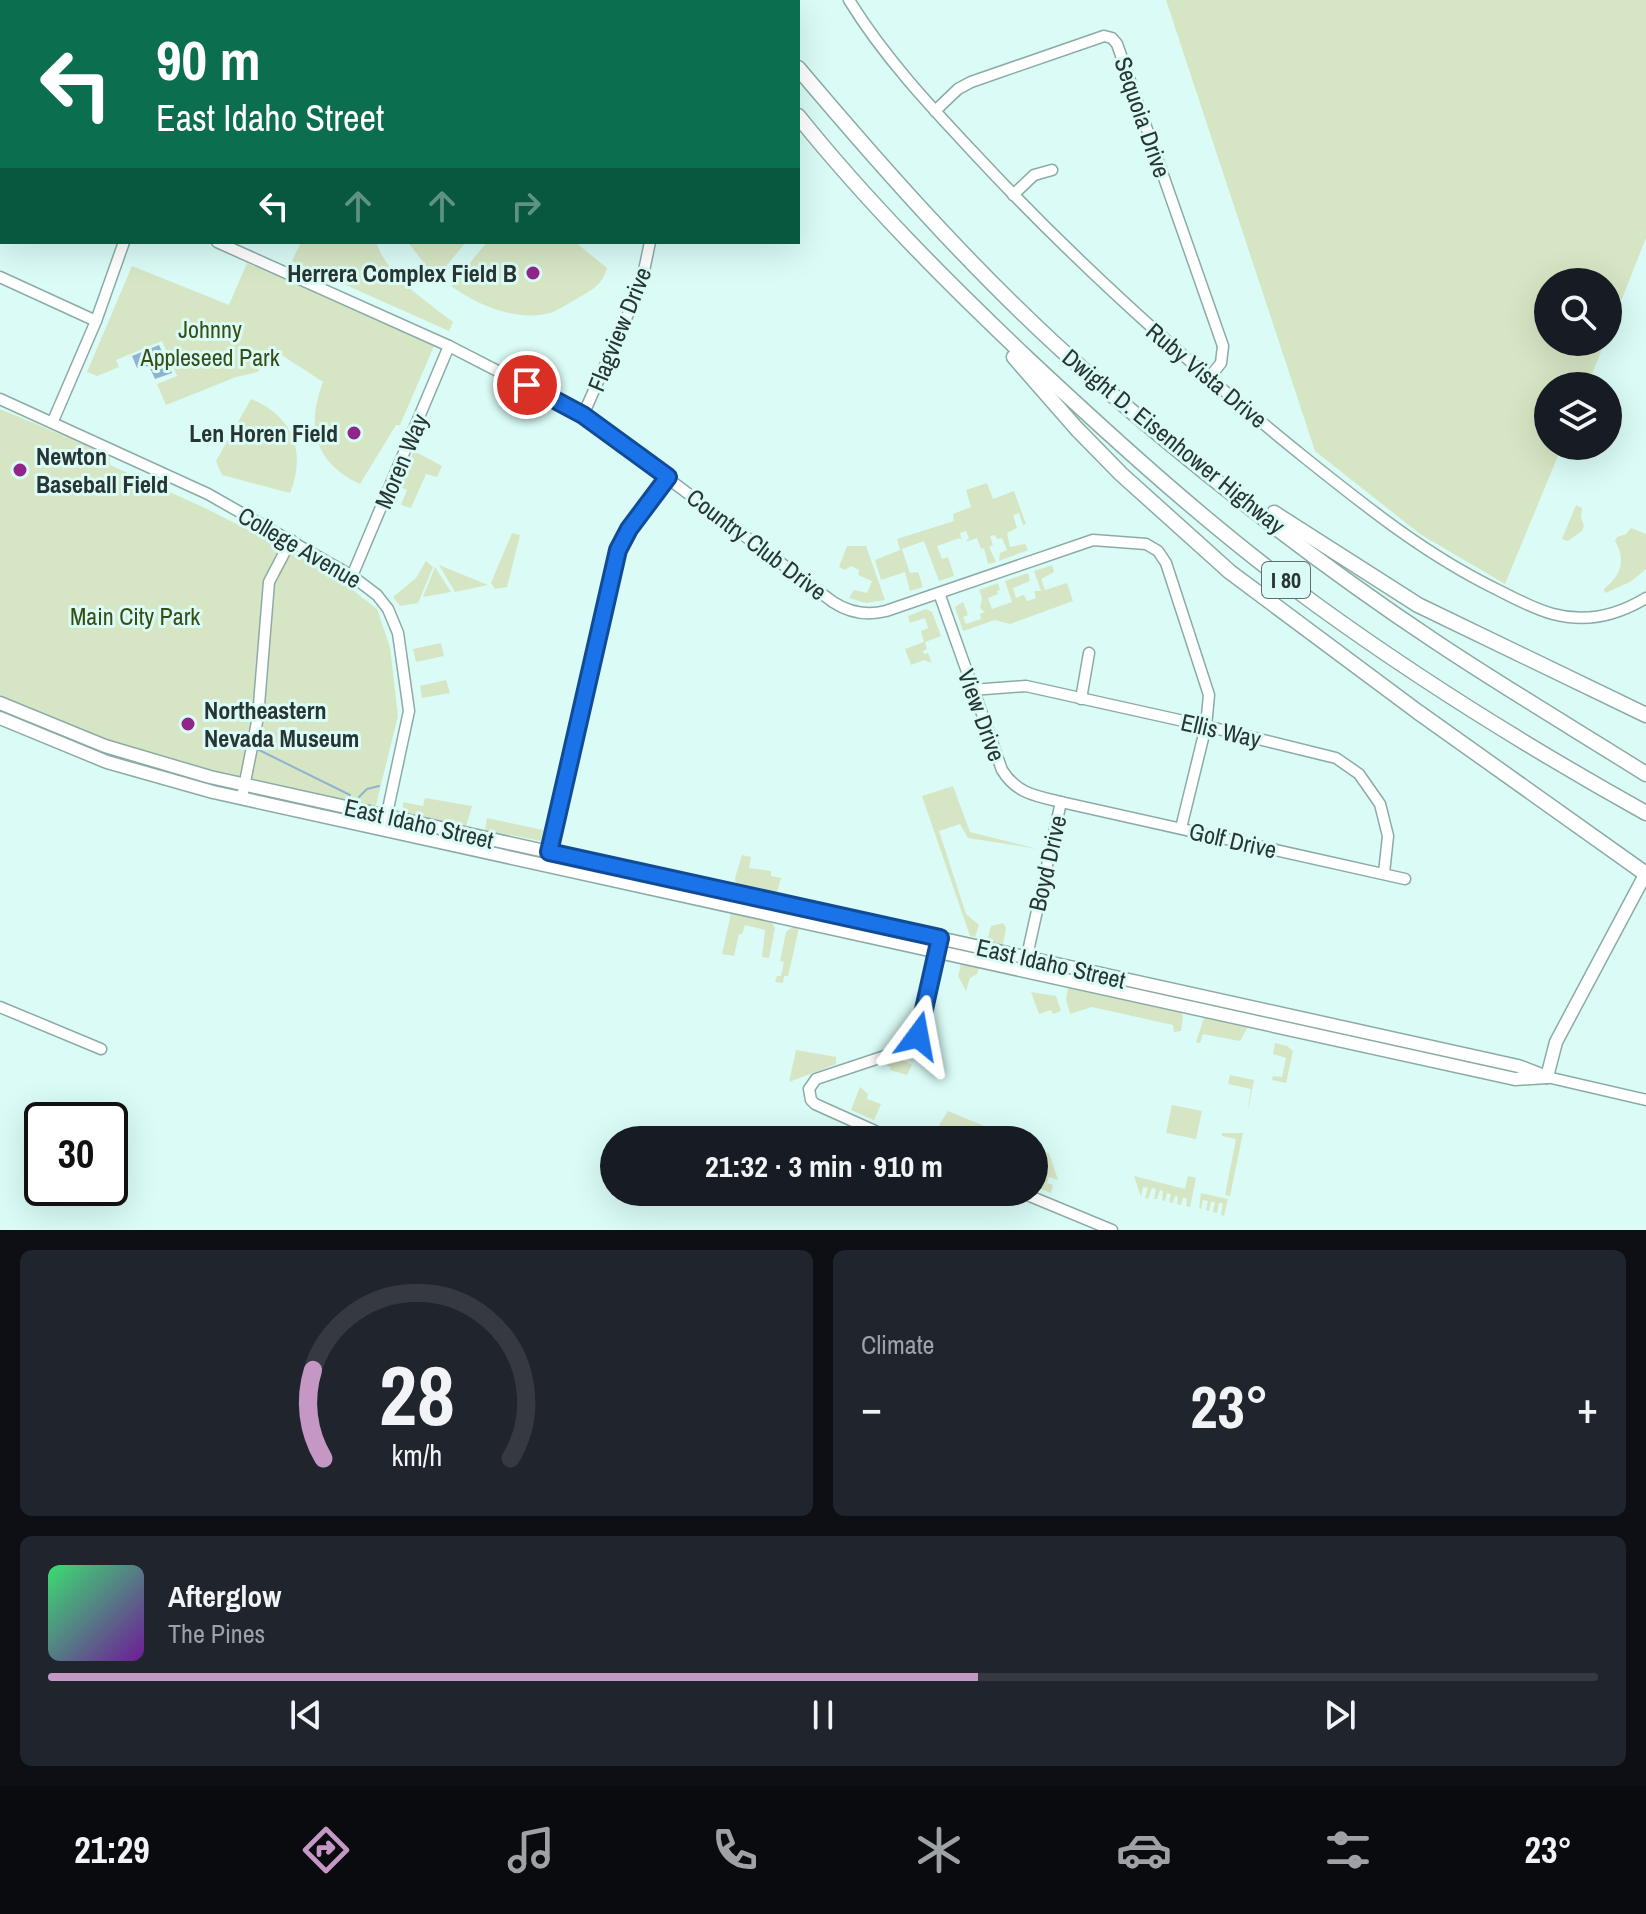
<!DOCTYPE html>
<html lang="en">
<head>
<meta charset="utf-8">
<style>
	:root { --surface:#171b24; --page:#20242c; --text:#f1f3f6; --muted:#9ea1a6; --line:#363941; --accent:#c597c5 }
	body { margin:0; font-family:"Archivo Narrow",sans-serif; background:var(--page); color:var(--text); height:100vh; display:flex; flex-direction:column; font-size:30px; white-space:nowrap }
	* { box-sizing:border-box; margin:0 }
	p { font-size:26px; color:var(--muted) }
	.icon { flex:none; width:44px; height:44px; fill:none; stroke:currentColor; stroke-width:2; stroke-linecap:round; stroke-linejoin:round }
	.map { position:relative; height:1230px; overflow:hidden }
	.panel { display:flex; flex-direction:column; gap:20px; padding:20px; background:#0d0f14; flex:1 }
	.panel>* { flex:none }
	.top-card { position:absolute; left:0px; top:0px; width:800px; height:244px; box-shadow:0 8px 32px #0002; background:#0b6e4f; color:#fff; overflow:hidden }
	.buttons { position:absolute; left:1534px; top:268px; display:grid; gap:16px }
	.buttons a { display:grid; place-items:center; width:88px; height:88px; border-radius:50%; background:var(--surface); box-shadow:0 8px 32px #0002; font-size:40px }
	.speed { position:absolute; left:24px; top:1102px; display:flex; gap:16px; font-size:40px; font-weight:700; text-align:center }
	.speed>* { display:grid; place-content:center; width:104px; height:104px; border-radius:50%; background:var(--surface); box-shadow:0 8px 32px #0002; line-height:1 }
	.speed .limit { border:4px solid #111; border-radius:12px; background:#fff; color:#111 }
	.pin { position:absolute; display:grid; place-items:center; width:68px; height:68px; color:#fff; margin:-34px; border:4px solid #fff; border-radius:50%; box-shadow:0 2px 8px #0007 }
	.me { position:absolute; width:88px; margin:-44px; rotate:13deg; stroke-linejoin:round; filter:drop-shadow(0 0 6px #0008) }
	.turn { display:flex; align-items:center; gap:28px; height:168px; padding:0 24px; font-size:36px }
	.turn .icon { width:104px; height:104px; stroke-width:2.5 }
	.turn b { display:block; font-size:56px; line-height:68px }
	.lanes { display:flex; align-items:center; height:76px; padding:0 24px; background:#0003; justify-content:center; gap:40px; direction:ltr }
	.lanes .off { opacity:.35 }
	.big { font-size:60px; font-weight:700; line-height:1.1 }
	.panel .widget { flex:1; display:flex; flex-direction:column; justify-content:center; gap:12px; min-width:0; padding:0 28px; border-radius:12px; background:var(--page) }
	.panel .dial { align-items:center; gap:0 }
	.dial svg { height:208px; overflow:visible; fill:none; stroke:var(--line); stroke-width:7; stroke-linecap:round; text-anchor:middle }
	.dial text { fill:var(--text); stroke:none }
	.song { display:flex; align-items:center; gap:24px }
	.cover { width:96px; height:96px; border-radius:12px; background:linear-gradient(135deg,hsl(140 70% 55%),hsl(280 70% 35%)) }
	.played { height:8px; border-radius:4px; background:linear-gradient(90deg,var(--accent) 60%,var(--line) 60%) }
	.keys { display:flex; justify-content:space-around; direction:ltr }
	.heat { display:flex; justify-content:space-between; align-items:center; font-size:44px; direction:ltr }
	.panel .tiles { flex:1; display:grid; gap:20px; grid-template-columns:1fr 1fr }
	.widget:last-child { grid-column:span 2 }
	.trip { position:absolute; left:600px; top:1126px; width:448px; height:80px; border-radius:40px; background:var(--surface); box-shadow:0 8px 32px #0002; font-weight:700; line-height:80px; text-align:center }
	.dock { display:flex; height:128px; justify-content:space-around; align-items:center; background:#090b0e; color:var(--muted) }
	.dock .icon { width:56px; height:56px }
	.dock .current { color:var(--accent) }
	.dock b { font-size:36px; color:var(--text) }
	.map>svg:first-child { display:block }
	.green { fill:#d6e6c4 }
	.water { fill:#90b3d0 }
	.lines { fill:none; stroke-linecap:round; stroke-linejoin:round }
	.stream { stroke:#90b3d0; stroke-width:2 }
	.minor-casing { stroke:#8caba6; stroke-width:13 }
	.major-casing { stroke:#8caba6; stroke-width:15 }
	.highway-casing { stroke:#8caba6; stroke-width:17 }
	.minor { stroke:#fff; stroke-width:10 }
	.major { stroke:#fff; stroke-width:12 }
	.highway { stroke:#fff; stroke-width:14 }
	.route-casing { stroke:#114b97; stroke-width:20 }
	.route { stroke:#1a73e8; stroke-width:14 }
	.poi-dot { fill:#90268a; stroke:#dafbf6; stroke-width:3 }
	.labels { text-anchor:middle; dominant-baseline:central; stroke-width:6; stroke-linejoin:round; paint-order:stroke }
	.shield { fill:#dafbf6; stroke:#5d706e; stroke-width:2 }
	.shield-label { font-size:22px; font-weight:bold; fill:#283533 }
	.street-label { font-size:24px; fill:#283533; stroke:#dafbf6 }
	.poi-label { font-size:24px; font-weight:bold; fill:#283533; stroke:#dafbf6; text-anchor:end }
	.park-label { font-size:24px; fill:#374d14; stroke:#dafbf6 }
</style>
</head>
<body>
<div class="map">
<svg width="1646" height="1230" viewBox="0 0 1646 1230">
	<rect width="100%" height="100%" fill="#dafbf6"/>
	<g class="green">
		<polygon points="0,0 249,0 2,2 2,130"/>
		<polygon points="1166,0 1646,0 1646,238 1608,334 1608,282 1548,282 1548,342 1605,342 1587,386 1548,386 1548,446 1562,446 1505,584 1420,534 1315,451"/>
		<path d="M301 242H376C388 277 425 300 453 322L449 331 292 261Z"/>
		<polygon points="408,242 466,242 438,276 427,267"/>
		<path d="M487 242H575L607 268C603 284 591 291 578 298 569 303 559 310 550 313 516 322 477 305 451 286Z"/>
		<path d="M247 263 434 346 400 425H396L360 484C314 462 306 427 323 382L271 348 258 372 236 377 166 405 157 384 177 376 162 341 116 360 119 367 97 376 87 372 132 266 229 305Z"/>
		<path d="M251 399C292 415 307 452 290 493L222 475 216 461Z"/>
		<polygon points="0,409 110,455 110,465 205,508 298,555 335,576 377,609 390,647 398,716 376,805 370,808 254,785 126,749 0,698"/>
		<polygon points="414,451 442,466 437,477 426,474 411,508 401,505 407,490 398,486"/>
		<polygon points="987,483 993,499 1014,491 1026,524 1023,525 1019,513 1013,515 1017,528 1007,533 1010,547 1025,544 1028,550 999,561 1000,553 1007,550 1002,538 997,539 995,535 990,536 993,545 989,547 996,562 988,564 984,548 981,549 977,538 965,542 969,538 966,531 960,533 962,541 960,538 937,546 942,559 948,557 954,576 939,581 924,541 902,549 910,573 918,572 923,587 910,591 905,572 881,580 875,560 900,550 897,539 954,521 953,514 971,507 966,490"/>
		<polygon points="1576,505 1582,508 1581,517 1584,526 1582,531 1568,541 1562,539"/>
		<path d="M1631 528 1646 534V569L1630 582 1605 593 1604 589C1620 576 1627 562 1615 541L1617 537 1626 534Z"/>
		<polygon points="512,533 520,535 507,587 495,589 491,583"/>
		<polygon points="847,546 866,546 885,600 866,603 849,598 854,590 867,593 872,581 858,575 859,570 851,566 845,570 839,567"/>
		<polygon points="426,561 433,567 418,603 400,606 393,597 416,578"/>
		<polygon points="439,565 488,585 455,592"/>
		<polygon points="1052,565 1054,572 1041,579 1045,590 1067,583 1073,601 1010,624 995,620 963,631 955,607 963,602 968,615 963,617 966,624 981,619 980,614 985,612 980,608 982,598 979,590 998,583 1000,590 997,591 998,594 988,598 992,609 1012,602 1005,581 1028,573 1030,581 1013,588 1016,598 1024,595 1027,601 1036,598 1034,591 1041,591 1034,571"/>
		<polygon points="435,567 451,592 423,597"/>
		<polygon points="926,609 932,612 941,636 925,642 927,649 923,651 924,654 928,653 932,663 924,660 911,665 905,649 924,642 921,631 928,628 925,618 910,623 908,616"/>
		<polygon points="441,643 444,656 416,662 413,649"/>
		<polygon points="446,680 450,693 422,698 420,686"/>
		<polygon points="953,786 970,832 1038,849 968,838 960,824 939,831 966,914 979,925 975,937 970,936 922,796"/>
		<polygon points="425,798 472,806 466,826 406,813 403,809 403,802 423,806"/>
		<polygon points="487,818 543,830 541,841 485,830"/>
		<polygon points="742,855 751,857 749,868 771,871 771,876 781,878 776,896 736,884 735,878"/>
		<polygon points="731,913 772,923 775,928 769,958 762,957 765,930 745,925 742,934 739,934 734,956 722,954"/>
		<polygon points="1003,923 1006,928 1003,944 987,941 991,926"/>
		<polygon points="793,927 799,928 788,976 784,976 783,983 775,982 777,976 781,976 784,962 780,961 786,932"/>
		<polygon points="961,964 979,968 977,974 970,978 966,991 958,976"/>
		<polygon points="1068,988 1180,1012 1183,1016 1181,1031 1174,1032 1173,1025 1092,1007 1070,1014 1066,999"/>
		<polygon points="1031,992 1056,996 1061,1011 1053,1014 1051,1010 1039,1014"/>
		<polygon points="1204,1018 1206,1018 1248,1027 1240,1041 1203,1034 1200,1043 1196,1042"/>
		<polygon points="1275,1043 1287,1046 1293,1051 1286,1083 1272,1080 1273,1076 1282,1077 1286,1058 1273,1054"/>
		<polygon points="796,1050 836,1057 836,1064 789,1082"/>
		<polygon points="897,1057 912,1065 907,1075 890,1070 891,1067 886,1065 887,1060"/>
		<polygon points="1230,1075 1254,1080 1247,1115 1251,1089 1228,1084"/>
		<polygon points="860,1087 868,1094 867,1099 881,1104 874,1120 851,1110"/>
		<polygon points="1172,1105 1202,1111 1196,1139 1166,1133"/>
		<polygon points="948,1111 1001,1133 998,1140 979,1137 978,1140 964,1137 967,1130 960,1126 956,1134 939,1125"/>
		<polygon points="1222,1133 1243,1133 1230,1196 1225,1195 1236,1139 1222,1136"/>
		<polygon points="1040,1151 1049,1153 1058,1180 1049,1177 1047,1183 1053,1185 1051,1193 1034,1186 1034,1168"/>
		<polygon points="1134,1176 1185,1189 1188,1176 1196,1178 1190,1207 1186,1206 1187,1198 1183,1198 1181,1205 1177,1204 1178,1196 1175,1196 1173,1203 1169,1202 1171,1194 1167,1193 1165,1201 1162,1200 1163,1191 1160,1190 1157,1199 1154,1199 1156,1189 1152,1188 1148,1199 1145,1198 1148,1188 1143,1187 1141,1197"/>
		<polygon points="1201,1193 1228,1199 1224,1216 1221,1215 1223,1203 1219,1203 1217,1213 1213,1212 1215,1202 1211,1202 1209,1211 1206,1210 1208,1201 1203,1200 1201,1209 1199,1208"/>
	</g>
	<polygon class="water" points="159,345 172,373 155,379 149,366 137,368 132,356"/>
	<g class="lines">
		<g class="stream">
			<polyline points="259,750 350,795"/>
			<polyline points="359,797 367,789 379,786"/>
		</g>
		<g class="minor-casing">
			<g id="minor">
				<polyline points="582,0 583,2"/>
				<path d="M849 0C884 57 930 106 975 154 1079 266 1191 366 1309 461 1369 509 1428 556 1498 590 1516 599 1534 609 1553 614 1586 623 1618 615 1646 598"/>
				<polyline points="269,2 271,0"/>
				<polyline points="935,111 958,89 971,82 1104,36 1112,38 1117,44 1223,346 1221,363 1208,379"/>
				<polyline points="0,150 2,151"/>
				<polyline points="0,164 2,159"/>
				<polyline points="1013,195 1034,175 1052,170"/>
				<path d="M217 242 449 346 583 415 833 602C850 613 867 616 886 611L1093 540 1146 544 1158 551 1166 563 1209 695 1206 726 1181 828"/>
				<polyline points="0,277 96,321"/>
				<polyline points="0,399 208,494 352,576 377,595 388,609 398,633 409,711 385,823"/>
				<polyline points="583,415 641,285 650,242"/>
				<polyline points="53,421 96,321 124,242"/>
				<polyline points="352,576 449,346"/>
				<path d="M939 593 1002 770C1016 793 1035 796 1061 802L1405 879"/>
				<polyline points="972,690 1026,686 1206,726 1336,758 1359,774 1380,804 1388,836 1384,873"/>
				<polyline points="1081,699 1089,653"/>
				<polyline points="243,792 258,717 269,582 291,540"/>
				<polyline points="547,859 618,550 629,529 668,477"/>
				<polyline points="1025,965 1061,802"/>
				<polyline points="0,1007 101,1049"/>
				<polyline points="1547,1077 1646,1100"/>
				<polyline points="895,1140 815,1104 811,1100 809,1089 816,1079 903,1050 916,1039 920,1030 939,944"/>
				<polyline points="1020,1192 1112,1230"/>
			</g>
		</g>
		<g class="major-casing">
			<g id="major">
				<polyline points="0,703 105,746 210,777 1518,1066 1547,1077"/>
				<polyline points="0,718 107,762 213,792 1515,1079 1547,1077"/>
				<polyline points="1547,1077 1556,1042 1646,873"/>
			</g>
		</g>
		<g class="highway-casing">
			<g id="highway">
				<polyline points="707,0 708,2"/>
				<polyline points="745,0 746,2"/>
				<path d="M798 68C890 177 987 286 1095 380 1202 473 1317 563 1436 642 1505 688 1576 730 1646 774"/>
				<path d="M798 116C868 203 947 282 1027 358 1120 445 1215 531 1318 606 1423 682 1533 750 1646 813"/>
				<polyline points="1014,357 1076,428 1121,474 1230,572 1418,712 1646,874"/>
				<polyline points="1274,513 1418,605 1646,715"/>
			</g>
		</g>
		<use href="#minor" class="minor"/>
		<use href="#major" class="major"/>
		<use href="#highway" class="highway"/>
	</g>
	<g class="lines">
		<g class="route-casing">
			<polyline id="route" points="527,385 583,415 668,477 629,529 618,550 549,852 940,938 918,1036"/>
		</g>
		<use href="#route" class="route"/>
	</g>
	<g class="poi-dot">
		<circle cx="533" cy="273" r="8"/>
		<circle cx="354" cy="433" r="8"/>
		<circle cx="20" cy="470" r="8"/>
		<circle cx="188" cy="724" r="8"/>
	</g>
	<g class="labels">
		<rect class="shield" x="1262" y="562" width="48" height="36" rx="6"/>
		<g class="shield-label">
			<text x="1286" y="580">I 80</text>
		</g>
		<g class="street-label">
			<text transform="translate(1143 117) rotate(71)">Sequoia Drive</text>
			<text transform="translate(619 329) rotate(-68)">Flagview Drive</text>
			<text transform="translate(1207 375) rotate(40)">Ruby Vista Drive</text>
			<text transform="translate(1174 441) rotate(39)">Dwight D. Eisenhower Highway</text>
			<text transform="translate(401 461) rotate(-67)">Moren Way</text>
			<text transform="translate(757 544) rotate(37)">Country Club Drive</text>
			<text transform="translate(300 547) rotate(30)">College Avenue</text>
			<text transform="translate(982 715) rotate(70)">View Drive</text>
			<text transform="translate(1221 730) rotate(13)">Ellis Way</text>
			<text transform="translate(419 823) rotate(13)">East Idaho Street</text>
			<text transform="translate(1233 840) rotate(13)">Golf Drive</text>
			<text transform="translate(1047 863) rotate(-77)">Boyd Drive</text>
			<text transform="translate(1051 963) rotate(13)">East Idaho Street</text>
		</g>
		<g class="poi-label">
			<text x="517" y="273">Herrera Complex Field B</text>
			<text x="338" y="433">Len Horen Field</text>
			<text x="36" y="456" text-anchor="start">Newton<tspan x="36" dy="28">Baseball Field</tspan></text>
			<text x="204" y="710" text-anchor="start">Northeastern<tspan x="204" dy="28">Nevada Museum</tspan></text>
		</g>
		<g class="park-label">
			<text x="210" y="329">Johnny<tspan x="210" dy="28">Appleseed Park</tspan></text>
			<text x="135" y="616">Main City Park</text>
		</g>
	</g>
</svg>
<div class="buttons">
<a><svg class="icon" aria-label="search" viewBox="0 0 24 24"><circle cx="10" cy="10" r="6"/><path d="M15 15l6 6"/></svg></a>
<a><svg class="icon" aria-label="layers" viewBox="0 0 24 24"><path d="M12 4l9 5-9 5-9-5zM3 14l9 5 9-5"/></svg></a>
</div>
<div class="speed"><div class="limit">30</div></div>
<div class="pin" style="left:527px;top:385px;background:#d93025"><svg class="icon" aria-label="arrive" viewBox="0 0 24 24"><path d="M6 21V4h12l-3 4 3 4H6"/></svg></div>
<svg class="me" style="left:918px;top:1036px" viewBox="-20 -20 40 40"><path d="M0-17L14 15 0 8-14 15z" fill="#1a73e8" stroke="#fff" stroke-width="4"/></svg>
<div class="trip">21:32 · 3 min · 910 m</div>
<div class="top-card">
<div class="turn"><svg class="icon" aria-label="left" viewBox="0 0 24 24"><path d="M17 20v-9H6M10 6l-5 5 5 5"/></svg><div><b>90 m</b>East Idaho Street</div></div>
<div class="lanes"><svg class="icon" aria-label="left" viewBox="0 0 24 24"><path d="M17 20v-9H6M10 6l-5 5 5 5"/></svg><svg class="icon off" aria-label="ahead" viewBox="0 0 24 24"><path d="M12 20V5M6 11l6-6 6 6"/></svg><svg class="icon off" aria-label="ahead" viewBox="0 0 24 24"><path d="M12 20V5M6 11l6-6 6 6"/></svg><svg class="icon off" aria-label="right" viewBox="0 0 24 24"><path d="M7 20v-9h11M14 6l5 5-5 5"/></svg></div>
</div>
</div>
<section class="panel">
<div class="tiles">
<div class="widget dial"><svg viewBox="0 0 100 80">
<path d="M14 69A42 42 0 1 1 86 69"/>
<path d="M14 69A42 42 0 0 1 10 35" stroke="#c597c5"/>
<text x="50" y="56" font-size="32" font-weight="700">28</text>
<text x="50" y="72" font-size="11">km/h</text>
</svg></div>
<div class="widget"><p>Climate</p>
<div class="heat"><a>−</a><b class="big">23°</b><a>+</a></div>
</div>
<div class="widget">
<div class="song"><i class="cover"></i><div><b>Afterglow</b><p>The Pines</p></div></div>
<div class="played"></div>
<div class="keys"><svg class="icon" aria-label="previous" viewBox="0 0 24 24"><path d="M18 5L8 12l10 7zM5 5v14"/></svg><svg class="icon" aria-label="pause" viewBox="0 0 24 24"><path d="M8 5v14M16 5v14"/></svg><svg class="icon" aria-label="next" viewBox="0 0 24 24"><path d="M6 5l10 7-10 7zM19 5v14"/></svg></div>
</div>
</div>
</section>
<nav class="dock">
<b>21:29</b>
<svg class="icon current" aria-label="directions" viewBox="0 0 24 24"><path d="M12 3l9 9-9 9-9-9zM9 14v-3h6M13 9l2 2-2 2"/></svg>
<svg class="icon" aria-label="music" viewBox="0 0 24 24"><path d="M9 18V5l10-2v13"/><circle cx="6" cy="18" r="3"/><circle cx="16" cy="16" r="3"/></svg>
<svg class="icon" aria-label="phone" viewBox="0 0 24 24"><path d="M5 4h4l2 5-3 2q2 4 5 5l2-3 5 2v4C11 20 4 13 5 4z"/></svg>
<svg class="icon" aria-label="climate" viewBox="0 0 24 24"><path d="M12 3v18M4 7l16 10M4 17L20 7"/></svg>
<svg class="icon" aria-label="car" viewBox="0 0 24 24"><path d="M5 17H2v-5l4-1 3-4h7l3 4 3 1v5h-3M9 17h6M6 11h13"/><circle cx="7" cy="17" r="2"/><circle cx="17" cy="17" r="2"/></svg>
<svg class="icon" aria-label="filters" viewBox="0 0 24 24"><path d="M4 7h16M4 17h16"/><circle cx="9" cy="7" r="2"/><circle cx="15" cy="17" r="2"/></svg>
<b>23°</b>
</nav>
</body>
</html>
